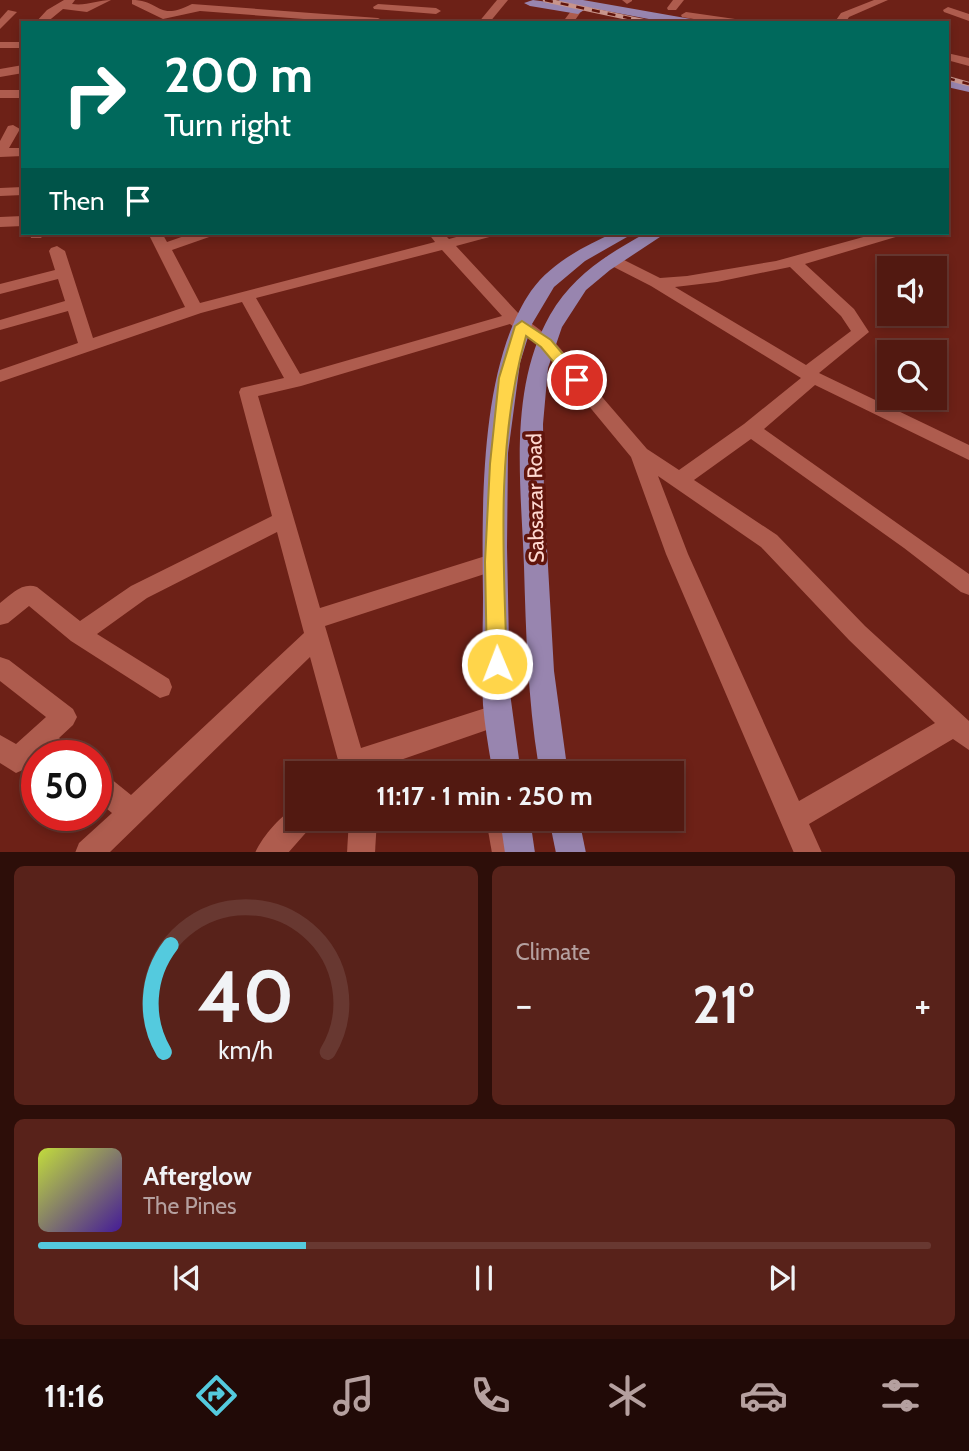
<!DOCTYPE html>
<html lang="en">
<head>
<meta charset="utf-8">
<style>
	:root { --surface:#521911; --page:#58221a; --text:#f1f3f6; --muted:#b5a09f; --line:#683831; --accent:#54cade }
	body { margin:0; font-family:Cabin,sans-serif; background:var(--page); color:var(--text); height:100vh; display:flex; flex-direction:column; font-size:26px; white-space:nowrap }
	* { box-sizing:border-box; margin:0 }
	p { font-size:23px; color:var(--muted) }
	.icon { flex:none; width:38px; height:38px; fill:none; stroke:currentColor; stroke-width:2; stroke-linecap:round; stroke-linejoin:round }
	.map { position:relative; height:852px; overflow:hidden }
	.details { display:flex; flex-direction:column; gap:14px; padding:14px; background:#2d0e09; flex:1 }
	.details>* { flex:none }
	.top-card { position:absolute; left:21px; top:21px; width:928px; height:214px; border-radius:0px; box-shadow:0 4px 10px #0003,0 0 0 2px var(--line); background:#00695c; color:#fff; overflow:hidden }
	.buttons { position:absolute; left:877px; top:256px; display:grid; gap:14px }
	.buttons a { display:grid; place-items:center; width:70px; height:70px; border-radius:0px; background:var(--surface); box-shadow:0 4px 10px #0003,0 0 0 2px var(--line); font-size:35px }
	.speed { position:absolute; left:21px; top:740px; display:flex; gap:14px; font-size:35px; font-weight:700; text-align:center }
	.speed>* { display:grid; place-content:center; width:91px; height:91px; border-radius:50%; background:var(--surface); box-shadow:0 4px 10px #0003,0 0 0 2px var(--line); line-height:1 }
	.speed .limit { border:10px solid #d22; background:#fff; color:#111 }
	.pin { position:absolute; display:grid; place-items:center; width:60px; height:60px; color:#fff; margin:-30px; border:4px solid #fff; border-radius:50%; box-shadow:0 2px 7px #0007 }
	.me { position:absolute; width:77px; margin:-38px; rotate:359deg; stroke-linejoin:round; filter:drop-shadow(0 0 5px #0008) }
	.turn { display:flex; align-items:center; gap:24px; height:147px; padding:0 28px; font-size:32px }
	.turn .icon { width:91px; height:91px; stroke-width:2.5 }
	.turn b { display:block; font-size:49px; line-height:60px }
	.then { display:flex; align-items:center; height:66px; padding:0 28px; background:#0003; gap:14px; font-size:26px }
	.big { font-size:52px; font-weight:700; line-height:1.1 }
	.details .tile { flex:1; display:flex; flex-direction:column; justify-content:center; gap:10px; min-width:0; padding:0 24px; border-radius:10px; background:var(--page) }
	.details .dial { align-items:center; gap:0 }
	.dial svg { height:182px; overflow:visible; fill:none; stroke:var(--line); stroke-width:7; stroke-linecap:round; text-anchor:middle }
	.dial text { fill:var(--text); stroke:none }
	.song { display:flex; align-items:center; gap:21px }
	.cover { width:84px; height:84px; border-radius:10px; background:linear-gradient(135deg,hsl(70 70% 55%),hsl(260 70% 35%)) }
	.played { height:7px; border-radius:4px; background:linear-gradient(90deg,var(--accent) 30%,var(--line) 30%) }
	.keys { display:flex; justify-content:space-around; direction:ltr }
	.heat { display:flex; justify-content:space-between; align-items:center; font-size:38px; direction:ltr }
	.details .tiles { flex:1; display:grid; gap:14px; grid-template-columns:1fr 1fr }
	.tile:last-child { grid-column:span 2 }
	.trip { position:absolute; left:285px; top:761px; width:399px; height:70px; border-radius:0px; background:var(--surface); box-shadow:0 4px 10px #0003,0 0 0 2px var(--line); font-weight:700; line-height:70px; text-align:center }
	.menu { display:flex; height:112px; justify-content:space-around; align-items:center; background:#210a07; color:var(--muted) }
	.menu .icon { width:49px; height:49px }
	.menu .on { color:var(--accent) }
	.menu b { font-size:32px; color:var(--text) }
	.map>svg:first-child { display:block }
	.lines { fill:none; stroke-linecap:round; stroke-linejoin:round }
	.minor { fill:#ae5c4e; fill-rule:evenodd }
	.major { fill:#9885af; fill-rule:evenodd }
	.rail-casing { stroke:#c8948b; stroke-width:4.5 }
	.rail { stroke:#61150c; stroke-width:2.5; stroke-dasharray:8; stroke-linecap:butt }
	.route { fill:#ffd54a; stroke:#a68a30; stroke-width:2 }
	.labels { text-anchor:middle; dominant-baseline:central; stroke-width:7; stroke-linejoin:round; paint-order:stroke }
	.street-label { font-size:21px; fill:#fed8d0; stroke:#61150c }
</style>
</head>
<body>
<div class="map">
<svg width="969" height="853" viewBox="0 0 969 853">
	<rect width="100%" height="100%" fill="#6d2117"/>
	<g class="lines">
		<g class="minor">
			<path d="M64 0H75L72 4C87 6 97 0 111 0L87 12 63 9 46 23H35L47 10Z"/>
			<path d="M132 0C161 0 157 22 192 4L378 18 384 21 357 23 200 11 163 19 132 4Z"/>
			<polygon points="497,0 508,0 489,23 478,23"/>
			<polygon points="622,0 632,0 632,1 627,4"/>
			<polygon points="673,0 684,0 676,10 668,10 667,8"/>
			<polygon points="874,0 888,0 849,17 845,23 834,23 841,13"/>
			<polygon points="378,4 436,8 441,11 436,14 374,9 373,7"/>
			<polygon points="948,7 969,14 969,21 944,12 943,10"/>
			<polygon points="8,10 17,12 0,29 0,19"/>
			<polygon points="571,11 580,13 573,23 562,23"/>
			<polygon points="686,12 742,20 747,23 717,23 682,17 681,15"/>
			<rect x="0" y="42" width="23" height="6"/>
			<polygon points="947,53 969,58 969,66 947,60"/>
			<polygon points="23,65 23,73 0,77 0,69"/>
			<rect x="0" y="90" width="23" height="8"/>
			<polygon points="13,125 20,129 9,148 23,148 23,156 0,157 0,141 8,126"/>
			<polygon points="23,187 23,195 0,196 0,188"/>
			<polygon points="23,216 23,226 0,227 0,217"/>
			<polygon points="30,233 45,233 41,238 31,238"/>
			<path d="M148 233H162L167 242 193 233H214L212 236 172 250 200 303 435 242 428 233H443L449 239 471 233H495L493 236 456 246 519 314 552 339 647 449 679 470 744 424 801 378 651 286 606 263 604 260 606 257H618L660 278 687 276 776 261 878 233H901L899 236 805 264 854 309 869 332 819 373 969 445V460L815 385 764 429 969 574V595L961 592 904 548 751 439 694 480 777 535 865 626 969 721V750L953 739 809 824 822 853H794L666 554 631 457 540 347 510 324 301 386 258 396 320 608 495 553 503 556 506 562 503 568 325 626 361 748 498 704 507 707 511 715 507 723 360 774H330L338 760 310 657 109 853H75L79 843 112 813 96 800V771L105 774 131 795 304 633 277 532 147 598 97 634 169 679 172 687 169 695 160 698 71 641 29 606 8 623 0 625V603C12 594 22 582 37 587L80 621 131 586 272 516 239 392 241 388 284 378 242 302 201 313 0 382V370L78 343 68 311 0 330V320L65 301 58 279 0 294V284L55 270 49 251 51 248 57 246 65 251 93 338 185 307ZM442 250 502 316 300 374 256 298ZM790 267 841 316 851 331 806 365 675 287 717 282ZM658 476 761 547 849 640 935 723 799 801 688 554Z"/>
			<polygon points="0,657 9,660 73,709 77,717 73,725 59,738 71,748 75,756 37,756 25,769 16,773 0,763 0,735 16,744 46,717 0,681"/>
			<path d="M298 807V819H314L310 828 288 853H255C262 837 282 813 298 807Z"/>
			<polygon points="349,819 377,819 375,853 347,853"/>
			<polygon points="486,819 514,819 518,853 492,853"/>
		</g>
		<g class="major">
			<polygon points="533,0 578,6 584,10 578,14 530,6 524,3"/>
			<polygon points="558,0 583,0 691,19 697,23 670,23 564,3"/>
			<polygon points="947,79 969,84 969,92 947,87"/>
			<path d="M613 233H634L585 261 554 287 532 324 520 363 508 453 507 547 510 693 521 774H493C489 751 485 728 483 705 481 669 483 634 483 598 482 508 479 367 531 291 551 263 583 247 613 233Z"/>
			<path d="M646 233H666L610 270 586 290 562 327 548 368 543 424 544 496 554 671 568 774H540C528 705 526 636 524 566 521 484 508 389 550 315 573 275 608 254 646 233Z"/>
			<polygon points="500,819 530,819 535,853 505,853"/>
			<polygon points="549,819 579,819 586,853 556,853"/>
		</g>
		<g class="rail-casing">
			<g id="rail">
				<polyline points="545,0 652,23"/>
				<polyline points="947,78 969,84"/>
			</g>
		</g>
		<use href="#rail" class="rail"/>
	</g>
	<path class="route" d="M522 321 551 340 585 380 577 385 572 384 541 347 526 336C496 440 503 555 507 664L504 670 497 672 490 670 487 664 485 562 490 464 499 378 515 326Z"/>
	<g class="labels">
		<g class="street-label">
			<text transform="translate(535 498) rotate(-91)">Sabsazar Road</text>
		</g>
	</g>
</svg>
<div class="buttons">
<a><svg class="icon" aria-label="sound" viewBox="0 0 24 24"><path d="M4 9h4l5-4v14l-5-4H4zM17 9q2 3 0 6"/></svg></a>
<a><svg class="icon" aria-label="search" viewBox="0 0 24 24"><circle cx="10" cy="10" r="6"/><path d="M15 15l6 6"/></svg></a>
</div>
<div class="speed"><div class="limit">50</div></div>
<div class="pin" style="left:577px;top:380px;background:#d93025"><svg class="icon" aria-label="arrive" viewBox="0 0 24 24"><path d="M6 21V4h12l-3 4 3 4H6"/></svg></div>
<svg class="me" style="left:497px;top:664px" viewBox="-20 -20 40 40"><circle r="17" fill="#ffd54a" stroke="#fff" stroke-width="3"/><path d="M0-11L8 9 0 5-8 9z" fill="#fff"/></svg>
<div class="trip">11:17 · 1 min · 250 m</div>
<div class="top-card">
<div class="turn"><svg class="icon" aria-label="right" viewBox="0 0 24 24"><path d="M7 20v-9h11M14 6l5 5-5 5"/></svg><div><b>200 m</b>Turn right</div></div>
<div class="then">Then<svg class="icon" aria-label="arrive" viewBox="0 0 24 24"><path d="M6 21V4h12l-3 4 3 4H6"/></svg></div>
</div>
</div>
<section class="details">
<div class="tiles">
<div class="tile dial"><svg viewBox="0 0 100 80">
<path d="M14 69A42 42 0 1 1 86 69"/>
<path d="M14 69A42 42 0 0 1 17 22" stroke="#54cade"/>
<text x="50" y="56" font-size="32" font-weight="700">40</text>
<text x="50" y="72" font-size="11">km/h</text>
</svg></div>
<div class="tile"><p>Climate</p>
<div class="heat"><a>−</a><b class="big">21°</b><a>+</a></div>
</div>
<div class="tile">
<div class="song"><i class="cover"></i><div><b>Afterglow</b><p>The Pines</p></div></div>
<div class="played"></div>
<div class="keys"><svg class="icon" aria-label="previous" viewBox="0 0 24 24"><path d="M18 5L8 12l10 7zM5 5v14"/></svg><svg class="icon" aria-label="pause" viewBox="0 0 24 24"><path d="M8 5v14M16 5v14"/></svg><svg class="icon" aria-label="next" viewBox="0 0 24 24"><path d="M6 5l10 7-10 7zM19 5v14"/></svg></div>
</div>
</div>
</section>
<nav class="menu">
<b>11:16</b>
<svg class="icon on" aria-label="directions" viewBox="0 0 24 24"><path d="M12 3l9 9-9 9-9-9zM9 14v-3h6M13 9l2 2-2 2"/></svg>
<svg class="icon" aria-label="music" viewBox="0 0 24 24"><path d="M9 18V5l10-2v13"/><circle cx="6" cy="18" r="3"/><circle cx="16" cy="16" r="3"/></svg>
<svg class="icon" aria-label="phone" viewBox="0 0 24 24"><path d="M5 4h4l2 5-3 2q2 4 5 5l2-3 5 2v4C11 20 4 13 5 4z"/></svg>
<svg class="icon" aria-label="climate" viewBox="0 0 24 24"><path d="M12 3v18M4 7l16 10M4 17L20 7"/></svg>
<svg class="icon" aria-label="car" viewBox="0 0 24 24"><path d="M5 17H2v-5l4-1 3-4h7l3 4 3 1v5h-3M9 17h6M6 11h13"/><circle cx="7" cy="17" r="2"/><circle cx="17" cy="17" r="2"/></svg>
<svg class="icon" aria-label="filters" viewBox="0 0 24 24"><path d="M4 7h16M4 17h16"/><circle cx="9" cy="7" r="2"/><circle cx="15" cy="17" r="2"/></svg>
</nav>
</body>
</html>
